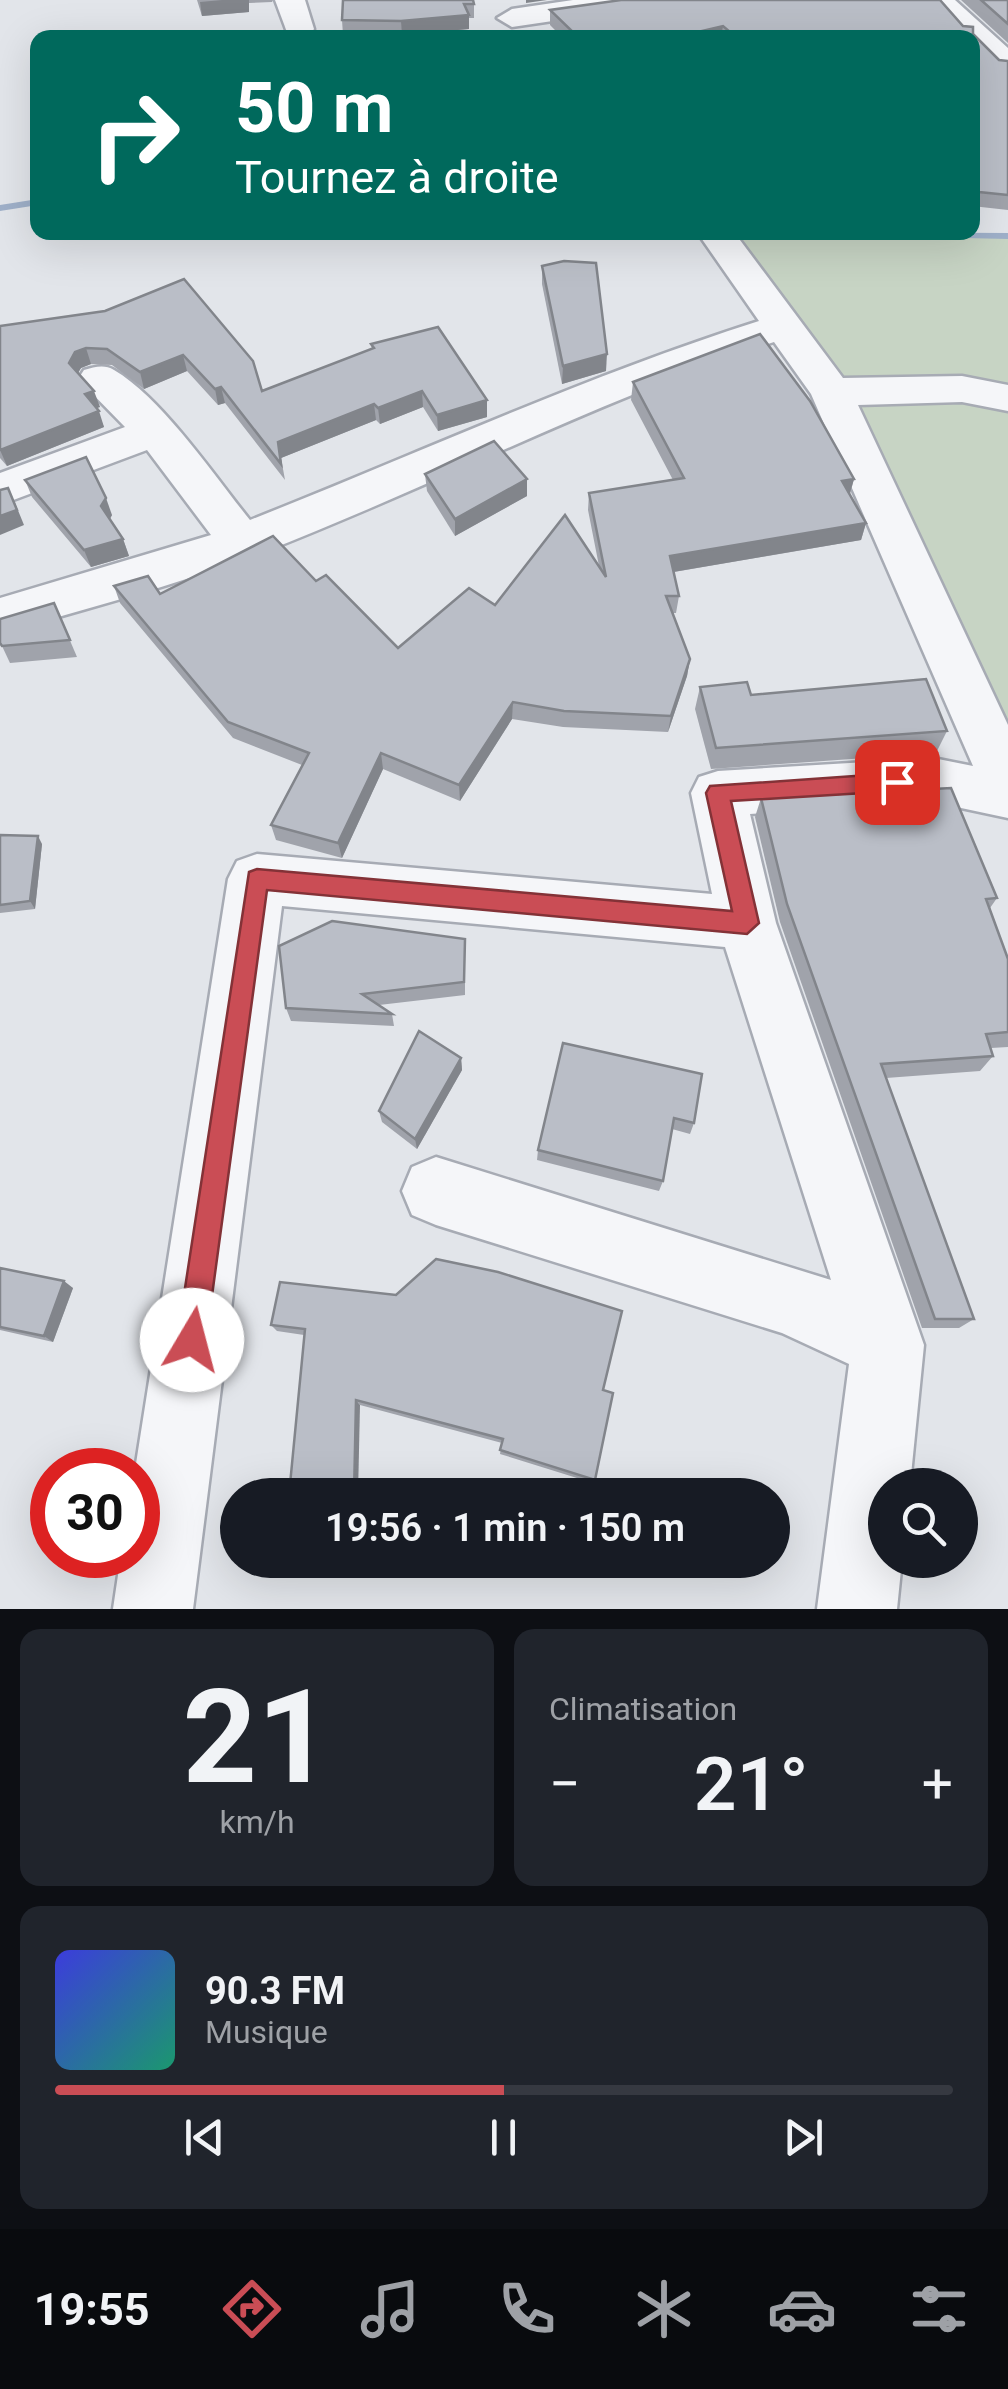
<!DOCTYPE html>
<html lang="fr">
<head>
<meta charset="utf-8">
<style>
	:root { --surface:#171b24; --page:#20242c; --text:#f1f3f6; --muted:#9ea1a6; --line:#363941; --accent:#ca4d55 }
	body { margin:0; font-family:Roboto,sans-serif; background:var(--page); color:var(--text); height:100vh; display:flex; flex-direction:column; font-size:38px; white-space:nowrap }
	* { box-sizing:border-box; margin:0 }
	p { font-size:32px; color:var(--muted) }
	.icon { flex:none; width:55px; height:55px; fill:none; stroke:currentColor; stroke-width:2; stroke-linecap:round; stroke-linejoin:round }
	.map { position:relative; height:1609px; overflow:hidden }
	.side { display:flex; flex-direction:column; gap:20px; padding:20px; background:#0d0f14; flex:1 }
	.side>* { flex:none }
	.top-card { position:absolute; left:30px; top:30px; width:950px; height:210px; border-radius:20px; box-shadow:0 10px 40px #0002; background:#00695c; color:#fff; overflow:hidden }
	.controls { position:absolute; left:868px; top:1468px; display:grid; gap:20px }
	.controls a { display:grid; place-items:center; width:110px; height:110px; border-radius:50%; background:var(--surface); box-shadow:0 10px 40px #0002; font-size:50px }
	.speed { position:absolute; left:30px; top:1448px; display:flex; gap:20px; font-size:50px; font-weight:700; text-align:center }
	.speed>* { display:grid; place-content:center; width:130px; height:130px; border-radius:50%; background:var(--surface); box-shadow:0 10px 40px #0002; line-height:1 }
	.speed .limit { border:15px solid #d22; background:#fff; color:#111 }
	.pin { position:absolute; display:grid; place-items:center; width:85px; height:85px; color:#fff; margin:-42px; border-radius:20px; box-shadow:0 5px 15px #0006 }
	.me { position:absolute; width:110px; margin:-55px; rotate:8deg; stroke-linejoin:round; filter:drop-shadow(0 0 8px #0008) }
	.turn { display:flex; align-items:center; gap:35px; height:210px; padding:0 40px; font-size:45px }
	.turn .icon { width:130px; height:130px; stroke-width:2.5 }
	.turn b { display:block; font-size:70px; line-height:85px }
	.big { font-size:75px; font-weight:600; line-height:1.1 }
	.side .widget { flex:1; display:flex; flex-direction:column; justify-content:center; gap:15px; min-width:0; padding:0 35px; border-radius:20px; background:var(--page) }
	.side .dial { align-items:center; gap:0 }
	.dial b { font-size:130px; line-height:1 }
	.song { display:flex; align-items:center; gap:30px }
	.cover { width:120px; height:120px; border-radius:15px; background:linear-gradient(135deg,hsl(240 70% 55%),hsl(160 70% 35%)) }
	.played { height:10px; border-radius:5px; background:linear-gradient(90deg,var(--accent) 50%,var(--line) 50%) }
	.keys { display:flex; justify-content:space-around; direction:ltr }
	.heat { display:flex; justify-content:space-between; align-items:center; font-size:55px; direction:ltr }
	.side .tiles { flex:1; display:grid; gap:20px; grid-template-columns:1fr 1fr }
	.widget:last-child { grid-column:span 2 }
	.trip { position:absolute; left:220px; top:1478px; width:570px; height:100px; border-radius:50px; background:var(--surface); box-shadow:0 10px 40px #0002; font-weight:600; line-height:100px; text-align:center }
	.menu { display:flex; height:160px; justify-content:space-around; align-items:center; background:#090b0e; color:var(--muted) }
	.menu .icon { width:70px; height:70px }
	.menu .on { color:var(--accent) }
	.menu b { font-size:45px; color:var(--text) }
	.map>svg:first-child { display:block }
	.green { fill:#c7d4c4 }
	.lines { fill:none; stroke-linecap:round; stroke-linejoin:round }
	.stream { fill:#9fb0c9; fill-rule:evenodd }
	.minor-casing { stroke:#a7abb4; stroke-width:5 }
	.minor { fill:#f5f6f9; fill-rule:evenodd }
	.wall { fill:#a0a3ab }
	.shaded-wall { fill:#82858b }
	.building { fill:#babec7; stroke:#82858b; stroke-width:2.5 }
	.route { fill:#ca4d55; stroke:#833237; stroke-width:2.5 }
</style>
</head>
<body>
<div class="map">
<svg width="1008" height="1609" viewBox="0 0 1008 1609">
	<rect width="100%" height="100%" fill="#e2e5ea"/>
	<polygon class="green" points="963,232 1008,236 1008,785 776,327 712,233"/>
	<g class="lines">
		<g class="stream">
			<polygon points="38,199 38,205 0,211 0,205"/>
			<polygon points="831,232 1008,233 1008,239 836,235"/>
		</g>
		<g class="minor-casing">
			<g id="minor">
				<polygon points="275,0 305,0 314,29 310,35 288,35"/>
				<polygon points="573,0 649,0 634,9 512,27 497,18 512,9"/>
				<polygon points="923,0 955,0 1008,48 1008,75 997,72 972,49 972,38 961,38"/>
				<path d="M697 232H734L843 378 962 376 1008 385V411L962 402 858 405 1008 725V818L933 802 750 814 776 923 924 1345 910 1485H885V1560H902L897 1609H817L849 1364 782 1333 436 1225 412 1215 402 1191 412 1167 436 1157 831 1280 725 947 282 906 193 1609H113L121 1555H138L135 1470 228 879 237 861 257 854 712 894 691 793 699 777 718 771 933 758 973 766 811 394 774 342C599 400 434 486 261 553 177 585 87 608 0 634V598L211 535 147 450 0 505V473L125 427 78 379 84 370C95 367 104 364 114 370 162 398 215 477 250 520 419 453 586 376 759 321Z"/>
			</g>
		</g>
		<use href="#minor" class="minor"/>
	</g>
	<g class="wall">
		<polygon points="197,0 273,0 272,2 249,3 249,12 202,16"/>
		<polygon points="961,0 1008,0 1008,43"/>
		<polygon points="474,4 474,18 469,18 469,29 402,35 343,35 342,20"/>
		<polygon points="550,10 963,26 999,60 1008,61 1008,210 972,206 972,38 563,38 550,25"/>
		<polygon points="542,266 606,371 562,384 542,284"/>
		<polygon points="105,311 262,391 372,349 371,344 487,417 438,431 423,407 380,424 376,420 281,458 285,480 225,403 218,405 187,371 144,389 112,365 91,364 81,368 78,373 100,407 96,408 104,427 7,466 0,458 0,326"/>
		<polygon points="633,382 854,479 850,494 866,523 861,540 674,572 679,596 676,613 672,613 690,659 687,676 668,732 563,727 512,719 460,801 383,769 342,858 276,840 271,825 302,765 233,738 120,603 114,586 160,594 316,581 398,648 495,605 599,566 588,510 589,493 673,480 631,400"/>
		<polygon points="425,474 527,479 527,496 455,536 427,491"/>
		<polygon points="25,480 112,515 110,519 123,539 129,556 91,567 32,497"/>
		<polygon points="54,603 77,657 10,663 2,646"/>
		<polygon points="700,687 947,731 936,753 711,769 695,709"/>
		<polygon points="761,798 997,898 990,908 1008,959 1008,1047 991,1048 993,1056 980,1071 886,1078 974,1319 959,1328 922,1328 780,922 755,817"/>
		<polygon points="0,835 42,844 35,909 0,913"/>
		<polygon points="465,939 465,995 379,1005 392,1014 394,1026 291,1021 286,1008"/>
		<polygon points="563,1043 694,1123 690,1134 672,1129 663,1181 659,1191 537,1160 538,1150"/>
		<polygon points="461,1058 462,1070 417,1149 382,1122 379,1111"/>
		<polygon points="0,1268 73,1288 53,1342 0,1330"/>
		<polygon points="280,1282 603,1390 595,1480 593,1483 500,1454 502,1443 360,1405 304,1335 277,1331 271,1325"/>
	</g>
	<g class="shaded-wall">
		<polygon points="222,0 249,0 249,12 202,16 200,2"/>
		<polygon points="526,0 547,0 526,3"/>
		<polygon points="469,15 469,29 402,35 401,21"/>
		<polygon points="723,26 721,38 672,38"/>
		<polygon points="86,348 91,364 81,368 74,379 69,363 75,352"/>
		<polygon points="607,354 606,371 562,384 563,366"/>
		<polygon points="183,355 187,371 144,389 140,372"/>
		<polygon points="221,387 225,403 218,405 215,389"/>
		<polygon points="94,391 100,407 91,410 85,394"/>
		<polygon points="422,391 423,407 380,424 378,408"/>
		<polygon points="487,400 487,417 438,431 437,415"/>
		<polygon points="374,404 376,420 281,458 285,480 278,442"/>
		<polygon points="99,411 104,427 7,466 0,450"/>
		<polygon points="527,479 527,496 455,536 455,519"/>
		<polygon points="854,479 849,496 842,481"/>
		<polygon points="106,498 112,515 107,523 101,506"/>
		<polygon points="15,503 24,525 0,535 0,516"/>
		<polygon points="866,523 861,540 667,573 670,556"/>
		<polygon points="123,539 129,556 91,567 84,550"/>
		<polygon points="690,659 687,676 668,732 671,716"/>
		<polygon points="513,702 512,719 460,801 459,785"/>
		<polygon points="381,753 383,769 342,858 338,843"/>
		<polygon points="38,836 42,844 35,909 30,901"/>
		<polygon points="461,1058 462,1070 417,1149 415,1139"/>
		<polygon points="64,1281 73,1288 53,1342 44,1336"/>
		<polygon points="356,1400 360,1405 358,1495 354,1495"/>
	</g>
	<g class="building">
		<polygon points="343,0 473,0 474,4 464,4 469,15 401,21 342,20"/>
		<polygon points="621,0 940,0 963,26 973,27 973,34 999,60 1008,61 1008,195 979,192 972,183 972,38 737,38 723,26 672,38 579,38 550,10"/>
		<polygon points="981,0 1008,0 1008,24"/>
		<polygon points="564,261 596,263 607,354 563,366 542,266"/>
		<polygon points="184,279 253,361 262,391 374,348 371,344 438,327 487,400 437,415 422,391 378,408 374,404 278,442 281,464 221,387 215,389 183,355 140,372 107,349 86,348 75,352 69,363 94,391 85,394 99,411 0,450 0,326 105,311"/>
		<polygon points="760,334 810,401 854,479 842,481 866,523 670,556 679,596 666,596 690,659 671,716 564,711 513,702 459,785 381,753 338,843 271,825 309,753 228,722 114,586 148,576 160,594 273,536 316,581 326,575 398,648 469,588 495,605 565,515 606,577 589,493 684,478 633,382"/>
		<polygon points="494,441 527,479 455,519 425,474"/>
		<polygon points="86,457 106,498 101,506 123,539 84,550 25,480"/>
		<polygon points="8,488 17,510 0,516 0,490"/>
		<polygon points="54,603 70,640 2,646 0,643 0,619"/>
		<polygon points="926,679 947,731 716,748 700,687 747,682 751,695"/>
		<polygon points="951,788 997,898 986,899 1008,959 1008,1032 986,1034 993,1056 881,1064 974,1319 935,1319 787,904 761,798"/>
		<polygon points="0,835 38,836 30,901 0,905"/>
		<polygon points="332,921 465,939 464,982 362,994 392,1014 286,1008 279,946"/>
		<polygon points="419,1031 461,1058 415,1139 379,1111"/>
		<polygon points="563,1043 702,1074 694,1123 674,1118 663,1181 538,1150"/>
		<polygon points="436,1259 498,1272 622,1311 603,1390 613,1393 595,1480 500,1450 503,1439 356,1400 354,1495 289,1495 305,1329 271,1325 280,1282 396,1295"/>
		<polygon points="0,1268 64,1281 44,1336 0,1327"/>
	</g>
	<polygon class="route" points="897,773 908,782 897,791 731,801 759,923 747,934 267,890 206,1340 202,1351 192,1355 181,1351 177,1340 249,872 257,869 732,911 706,793 710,786"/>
</svg>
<div class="controls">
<a><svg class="icon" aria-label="search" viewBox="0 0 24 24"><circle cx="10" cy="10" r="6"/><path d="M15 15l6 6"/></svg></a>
</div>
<div class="speed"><div class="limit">30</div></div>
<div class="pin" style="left:897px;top:782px;background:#d93025"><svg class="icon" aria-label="arrive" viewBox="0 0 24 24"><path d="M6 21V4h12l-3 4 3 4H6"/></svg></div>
<svg class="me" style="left:192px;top:1340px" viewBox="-20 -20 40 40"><circle r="19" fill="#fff"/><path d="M0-13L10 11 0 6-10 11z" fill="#ca4d55"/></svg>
<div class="trip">19:56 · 1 min · 150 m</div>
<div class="top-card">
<div class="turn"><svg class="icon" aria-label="right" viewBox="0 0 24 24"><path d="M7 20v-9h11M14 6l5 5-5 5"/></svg><div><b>50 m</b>Tournez à droite</div></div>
</div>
</div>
<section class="side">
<div class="tiles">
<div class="widget dial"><b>21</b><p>km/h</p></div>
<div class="widget"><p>Climatisation</p>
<div class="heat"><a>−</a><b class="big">21°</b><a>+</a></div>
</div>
<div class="widget">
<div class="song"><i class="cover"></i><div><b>90.3 FM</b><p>Musique</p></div></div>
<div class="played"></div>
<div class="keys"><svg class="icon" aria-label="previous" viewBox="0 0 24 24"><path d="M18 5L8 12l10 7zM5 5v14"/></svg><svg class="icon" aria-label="pause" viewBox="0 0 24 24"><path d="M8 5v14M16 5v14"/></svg><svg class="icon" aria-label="next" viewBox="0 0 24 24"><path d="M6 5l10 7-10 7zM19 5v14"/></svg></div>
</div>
</div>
</section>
<nav class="menu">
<b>19:55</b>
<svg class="icon on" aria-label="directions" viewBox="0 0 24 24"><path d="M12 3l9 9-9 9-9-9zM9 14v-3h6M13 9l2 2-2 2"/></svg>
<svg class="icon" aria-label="music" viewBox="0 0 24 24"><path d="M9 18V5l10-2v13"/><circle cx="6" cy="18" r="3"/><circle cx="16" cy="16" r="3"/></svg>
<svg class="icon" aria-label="phone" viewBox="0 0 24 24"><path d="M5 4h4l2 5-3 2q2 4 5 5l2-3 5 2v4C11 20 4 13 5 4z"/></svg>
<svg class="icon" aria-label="climate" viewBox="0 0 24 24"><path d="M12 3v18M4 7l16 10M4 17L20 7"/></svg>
<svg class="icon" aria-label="car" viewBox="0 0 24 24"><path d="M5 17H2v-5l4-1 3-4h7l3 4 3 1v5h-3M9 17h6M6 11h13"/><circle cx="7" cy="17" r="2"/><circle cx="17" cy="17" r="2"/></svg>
<svg class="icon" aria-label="filters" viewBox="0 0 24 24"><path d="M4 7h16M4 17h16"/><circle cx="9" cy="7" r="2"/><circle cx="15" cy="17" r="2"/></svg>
</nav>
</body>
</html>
